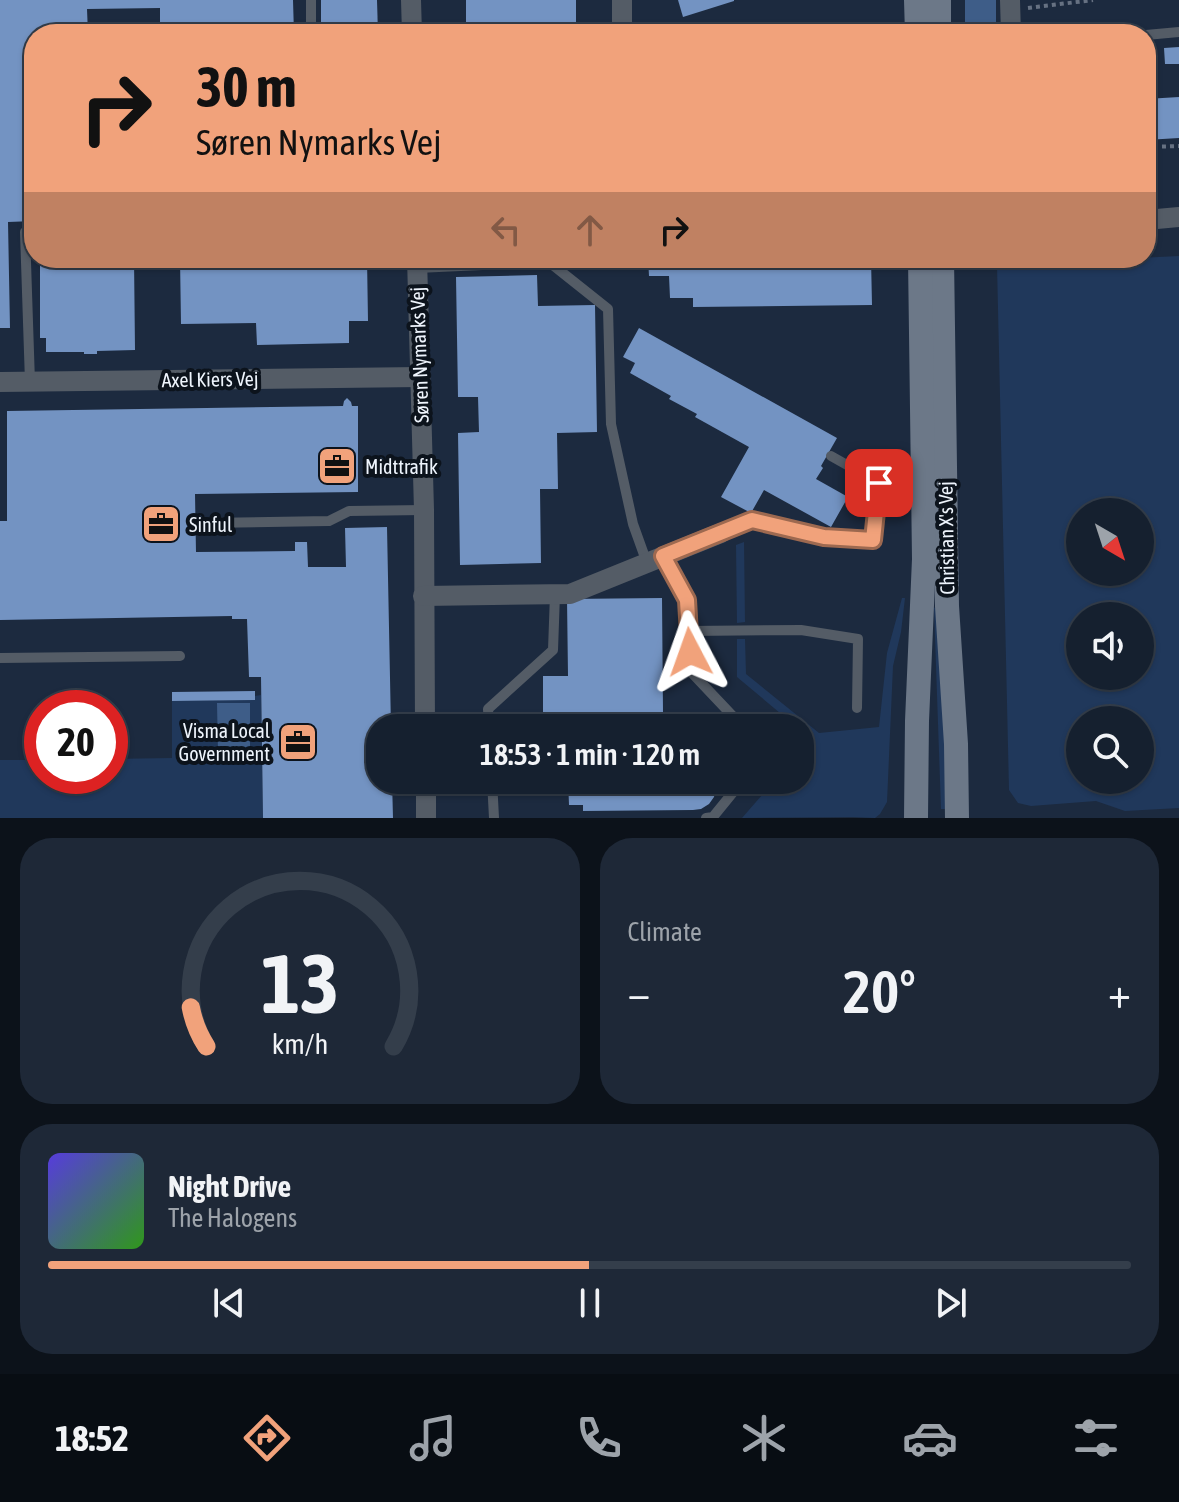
<!DOCTYPE html>
<html lang="en">
<head>
<meta charset="utf-8">
<style>
	:root { --surface:#15202f; --page:#1e2837; --text:#f1f3f6; --muted:#9da3aa; --line:#343e4b; --accent:#f1a27b }
	body { margin:0; font-family:"Asap Condensed",sans-serif; background:var(--page); color:var(--text); height:100vh; display:flex; flex-direction:column; font-size:30px; white-space:nowrap }
	* { box-sizing:border-box; margin:0 }
	p { font-size:26px; color:var(--muted) }
	.icon { flex:none; width:44px; height:44px; fill:none; stroke:currentColor; stroke-width:2; stroke-linecap:round; stroke-linejoin:round }
	.map { position:relative; height:818px; overflow:hidden }
	.details { display:flex; flex-direction:column; gap:20px; padding:20px; background:#0c121a; flex:1 }
	.details>* { flex:none }
	.top-card { position:absolute; left:24px; top:24px; width:1132px; height:244px; border-radius:32px; box-shadow:0 2px 6px #0004,0 0 0 2px var(--line); background:#f1a27b; color:#111; overflow:hidden }
	.needle { width:52px; rotate:141deg }
	.controls { position:absolute; left:1066px; top:498px; display:grid; gap:16px }
	.controls a { display:grid; place-items:center; width:88px; height:88px; border-radius:50%; background:var(--surface); box-shadow:0 2px 6px #0004,0 0 0 2px var(--line); font-size:40px }
	.speed { position:absolute; left:24px; top:690px; display:flex; gap:16px; font-size:40px; font-weight:700; text-align:center }
	.speed>* { display:grid; place-content:center; width:104px; height:104px; border-radius:50%; background:var(--surface); box-shadow:0 2px 6px #0004,0 0 0 2px var(--line); line-height:1 }
	.speed .limit { border:12px solid #d22; background:#fff; color:#111 }
	.pin { position:absolute; display:grid; place-items:center; width:68px; height:68px; color:#fff; margin:-34px; border-radius:16px; box-shadow:0 4px 12px #0006 }
	.me { position:absolute; width:88px; margin:-44px; rotate:356deg; stroke-linejoin:round; filter:drop-shadow(0 0 6px #0008) }
	.turn { display:flex; align-items:center; gap:28px; height:168px; padding:0 40px; font-size:36px }
	.turn .icon { width:104px; height:104px; stroke-width:2.5 }
	.turn b { display:block; font-size:56px; line-height:68px }
	.lanes { display:flex; align-items:center; height:76px; padding:0 40px; background:#0003; justify-content:center; gap:40px; direction:ltr }
	.lanes .off { opacity:.35 }
	.big { font-size:60px; font-weight:600; line-height:1.1 }
	.details .card { flex:1; display:flex; flex-direction:column; justify-content:center; gap:12px; min-width:0; padding:0 28px; border-radius:32px; background:var(--page) }
	.details .dial { align-items:center; gap:0 }
	.dial svg { height:208px; overflow:visible; fill:none; stroke:var(--line); stroke-width:7; stroke-linecap:round; text-anchor:middle }
	.dial text { fill:var(--text); stroke:none }
	.song { display:flex; align-items:center; gap:24px }
	.cover { width:96px; height:96px; border-radius:12px; background:linear-gradient(135deg,hsl(250 70% 55%),hsl(110 70% 35%)) }
	.played { height:8px; border-radius:4px; background:linear-gradient(90deg,var(--accent) 50%,var(--line) 50%) }
	.keys { display:flex; justify-content:space-around; direction:ltr }
	.heat { display:flex; justify-content:space-between; align-items:center; font-size:44px; direction:ltr }
	.details .tiles { flex:1; display:grid; gap:20px; grid-template-columns:1fr 1fr }
	.card:last-child { grid-column:span 2 }
	.trip { position:absolute; left:366px; top:714px; width:448px; height:80px; border-radius:32px; background:var(--surface); box-shadow:0 2px 6px #0004,0 0 0 2px var(--line); font-weight:600; line-height:80px; text-align:center }
	.menu { display:flex; height:128px; justify-content:space-around; align-items:center; background:#080d13; color:var(--muted) }
	.menu .icon { width:56px; height:56px }
	.menu .current { color:var(--accent) }
	.menu b { font-size:36px; color:var(--text) }
	.map>svg:first-child { display:block }
	.green { fill:#20385b; fill-rule:evenodd }
	.forest { fill:#3e5d88 }
	.building { fill:#7393c2 }
	.lines { fill:none; stroke-linecap:round; stroke-linejoin:round }
	.path { stroke:#667182; stroke-width:4; stroke-dasharray:4 4; stroke-linecap:butt }
	.lane { stroke:#545c66; stroke-width:10 }
	.street { stroke:#545c66; stroke-width:20 }
	.secondary { stroke:#6c7888; stroke-width:24 }
	.route-casing { stroke:#9d6950; stroke-width:20 }
	.route { stroke:#f1a27b; stroke-width:14 }
	.labels { text-anchor:middle; dominant-baseline:central; stroke-width:8; stroke-linejoin:round; paint-order:stroke }
	.street-label { font-size:20px; fill:#eef4fc; stroke:#0c131c }
	.poi-label { font-size:20px; fill:#eef4fc; stroke:#0c131c; text-anchor:start }
</style>
</head>
<body>
<div class="map">
<svg width="1179" height="818" viewBox="0 0 1179 818">
	<rect width="100%" height="100%" fill="#1c2a3f"/>
	<g class="green">
		<path d="M1179 256V808L1125 811 1096 801 1031 806 1018 803 1009 790 997 265ZM1080 512H1140V572H1080ZM1080 616H1140V676H1080ZM1080 720H1140V780H1080Z"/>
		<polygon points="744,542 745,622 737,623 736,545"/>
		<polygon points="902,598 905,598 901,632 893,666 887,802 880,814 875,818 853,817 742,818 775,780 800,780 800,752 811,739 800,730 800,728 798,728 737,677 737,639 745,639 746,674 819,733 879,727 887,653"/>
		<polygon points="936,607 945,744 947,809 941,809 934,608"/>
		<polygon points="261,695 263,818 0,818 0,760 42,760 42,776 110,776 110,759 172,758 172,701 255,700 255,696"/>
	</g>
	<g class="forest">
		<rect x="965" y="0" width="31" height="34"/>
		<polygon points="217,703 250,703 250,752 218,752"/>
	</g>
	<g class="building">
		<polygon points="0,0 293,0 294,34 160,34 160,8 87,9 88,34 34,34 34,221 8,222 10,328 0,328"/>
		<polygon points="321,0 377,0 378,34 321,34"/>
		<rect x="466" y="0" width="110" height="34"/>
		<polygon points="678,0 734,0 734,1 683,17"/>
		<polygon points="1179,47 1179,64 1165,64 1164,48"/>
		<polygon points="1179,97 1179,138 1146,140 1146,99"/>
		<polygon points="40,258 134,258 135,350 97,351 97,354 84,354 84,352 46,352 46,338 40,338"/>
		<polygon points="180,258 367,258 368,321 349,321 349,343 257,345 256,323 181,324"/>
		<polygon points="648,258 871,258 872,305 693,307 693,298 670,298 669,276 649,276"/>
		<polygon points="537,275 538,306 595,305 597,432 557,433 558,489 540,489 541,563 460,565 458,433 479,432 478,397 458,397 456,277"/>
		<polygon points="639,328 837,438 821,466 823,468 816,479 848,497 831,527 764,490 751,513 721,497 749,447 695,417 697,414 669,399 671,396 630,373 635,363 623,357"/>
		<polygon points="347,398 351,402 352,406 358,406 358,492 195,494 196,552 295,551 295,542 307,542 308,567 346,567 345,528 387,527 391,728 380,728 380,780 392,780 393,818 263,818 261,677 249,677 247,619 232,619 232,616 0,620 0,521 7,521 7,411 343,406 344,401"/>
		<polygon points="662,598 663,712 693,712 693,728 543,728 543,676 568,676 567,599"/>
		<polygon points="255,691 255,700 172,701 172,692"/>
		<polygon points="568,780 715,780 716,788 714,797 709,804 701,809 693,810 583,811 583,805 569,805"/>
	</g>
	<g class="lines">
		<g class="path">
			<polyline points="1028,8 1093,0"/>
			<polyline points="1146,147 1179,146"/>
		</g>
		<g class="lane">
			<polyline points="311,34 311,0"/>
			<polyline points="1146,35 1179,32"/>
			<polyline points="25,232 30,382"/>
			<polyline points="417,268 549,262 608,309 611,424 633,524 647,563"/>
			<polyline points="204,523 329,521 349,511 424,510"/>
			<polyline points="721,533 752,520 824,537 873,540 879,483 831,456"/>
			<polyline points="663,556 687,600 692,673 744,728"/>
			<polyline points="689,631 801,630 858,639 857,708"/>
			<polyline points="0,658 180,656"/>
			<polyline points="489,728 488,709 553,650 555,594"/>
			<polyline points="492,780 494,818"/>
			<polyline points="706,818 713,817 743,780"/>
		</g>
		<g class="street">
			<polyline points="411,0 412,34"/>
			<polyline points="622,0 622,23"/>
			<polyline points="1010,0 1011,34"/>
			<polyline points="1146,220 1179,217"/>
			<polyline points="417,258 424,510 425,728"/>
			<polyline points="0,382 420,377"/>
			<polyline points="423,596 570,594 721,533"/>
			<polyline points="426,780 426,818"/>
		</g>
		<g class="secondary">
			<polyline points="916,0 917,34"/>
			<polyline points="939,0 939,34"/>
			<polyline points="942,258 947,606 956,744 957,818"/>
			<polyline points="916,818 917,721 924,559 920,258"/>
		</g>
	</g>
	<g class="lines">
		<g class="route-casing">
			<polyline id="route" points="690,652 687,600 663,556 752,520 824,537 873,540 879,483"/>
		</g>
		<use href="#route" class="route"/>
	</g>
	<defs>
		<g id="office-square" transform="scale(2)"><rect x="-9" y="-9" width="18" height="18" rx="4" fill="#f1a27b" stroke="#0c131c"/><path d="M-6-3h4V-5.5h4V-3h4V5H-6ZM-1-4.5V-3h2v-1.5ZM-6 0V1H6V0Z" fill="#111"/></g>
	</defs>
	<g fill-rule="evenodd">
		<use href="#office-square" x="337" y="466"/>
		<use href="#office-square" x="161" y="524"/>
		<use href="#office-square" x="298" y="742"/>
	</g>
	<g class="labels">
		<g class="street-label">
			<text transform="translate(419 355) rotate(-92)">Søren Nymarks Vej</text>
			<text transform="translate(210 379) rotate(-1)">Axel Kiers Vej</text>
			<text transform="translate(946 538) rotate(-91)">Christian X's Vej</text>
		</g>
		<g class="poi-label">
			<text x="365" y="466">Midttrafik</text>
			<text x="189" y="524">Sinful</text>
			<text x="270" y="730" text-anchor="end">Visma Local<tspan x="270" dy="23">Government</tspan></text>
		</g>
	</g>
</svg>
<div class="controls">
<a><svg class="needle" viewBox="-14 -14 28 28"><path d="M0-13l5 13h-10z" fill="#e53935"/><path d="M0 13l5-13h-10z" fill="#9da3aa"/></svg></a>
<a><svg class="icon" aria-label="sound" viewBox="0 0 24 24"><path d="M4 9h4l5-4v14l-5-4H4zM17 9q2 3 0 6"/></svg></a>
<a><svg class="icon" aria-label="search" viewBox="0 0 24 24"><circle cx="10" cy="10" r="6"/><path d="M15 15l6 6"/></svg></a>
</div>
<div class="speed"><div class="limit">20</div></div>
<div class="pin" style="left:879px;top:483px;background:#d93025"><svg class="icon" aria-label="arrive" viewBox="0 0 24 24"><path d="M6 21V4h12l-3 4 3 4H6"/></svg></div>
<svg class="me" style="left:690px;top:652px" viewBox="-20 -20 40 40"><path d="M0-17L14 15 0 8-14 15z" fill="#f1a27b" stroke="#fff" stroke-width="4"/></svg>
<div class="trip">18:53 · 1 min · 120 m</div>
<div class="top-card">
<div class="turn"><svg class="icon" aria-label="right" viewBox="0 0 24 24"><path d="M7 20v-9h11M14 6l5 5-5 5"/></svg><div><b>30 m</b>Søren Nymarks Vej</div></div>
<div class="lanes"><svg class="icon off" aria-label="left" viewBox="0 0 24 24"><path d="M17 20v-9H6M10 6l-5 5 5 5"/></svg><svg class="icon off" aria-label="ahead" viewBox="0 0 24 24"><path d="M12 20V5M6 11l6-6 6 6"/></svg><svg class="icon" aria-label="right" viewBox="0 0 24 24"><path d="M7 20v-9h11M14 6l5 5-5 5"/></svg></div>
</div>
</div>
<section class="details">
<div class="tiles">
<div class="card dial"><svg viewBox="0 0 100 80">
<path d="M14 69A42 42 0 1 1 86 69"/>
<path d="M14 69A42 42 0 0 1 8 54" stroke="#f1a27b"/>
<text x="50" y="56" font-size="32" font-weight="700">13</text>
<text x="50" y="72" font-size="11">km/h</text>
</svg></div>
<div class="card"><p>Climate</p>
<div class="heat"><a>−</a><b class="big">20°</b><a>+</a></div>
</div>
<div class="card">
<div class="song"><i class="cover"></i><div><b>Night Drive</b><p>The Halogens</p></div></div>
<div class="played"></div>
<div class="keys"><svg class="icon" aria-label="previous" viewBox="0 0 24 24"><path d="M18 5L8 12l10 7zM5 5v14"/></svg><svg class="icon" aria-label="pause" viewBox="0 0 24 24"><path d="M8 5v14M16 5v14"/></svg><svg class="icon" aria-label="next" viewBox="0 0 24 24"><path d="M6 5l10 7-10 7zM19 5v14"/></svg></div>
</div>
</div>
</section>
<nav class="menu">
<b>18:52</b>
<svg class="icon current" aria-label="directions" viewBox="0 0 24 24"><path d="M12 3l9 9-9 9-9-9zM9 14v-3h6M13 9l2 2-2 2"/></svg>
<svg class="icon" aria-label="music" viewBox="0 0 24 24"><path d="M9 18V5l10-2v13"/><circle cx="6" cy="18" r="3"/><circle cx="16" cy="16" r="3"/></svg>
<svg class="icon" aria-label="phone" viewBox="0 0 24 24"><path d="M5 4h4l2 5-3 2q2 4 5 5l2-3 5 2v4C11 20 4 13 5 4z"/></svg>
<svg class="icon" aria-label="climate" viewBox="0 0 24 24"><path d="M12 3v18M4 7l16 10M4 17L20 7"/></svg>
<svg class="icon" aria-label="car" viewBox="0 0 24 24"><path d="M5 17H2v-5l4-1 3-4h7l3 4 3 1v5h-3M9 17h6M6 11h13"/><circle cx="7" cy="17" r="2"/><circle cx="17" cy="17" r="2"/></svg>
<svg class="icon" aria-label="filters" viewBox="0 0 24 24"><path d="M4 7h16M4 17h16"/><circle cx="9" cy="7" r="2"/><circle cx="15" cy="17" r="2"/></svg>
</nav>
</body>
</html>
